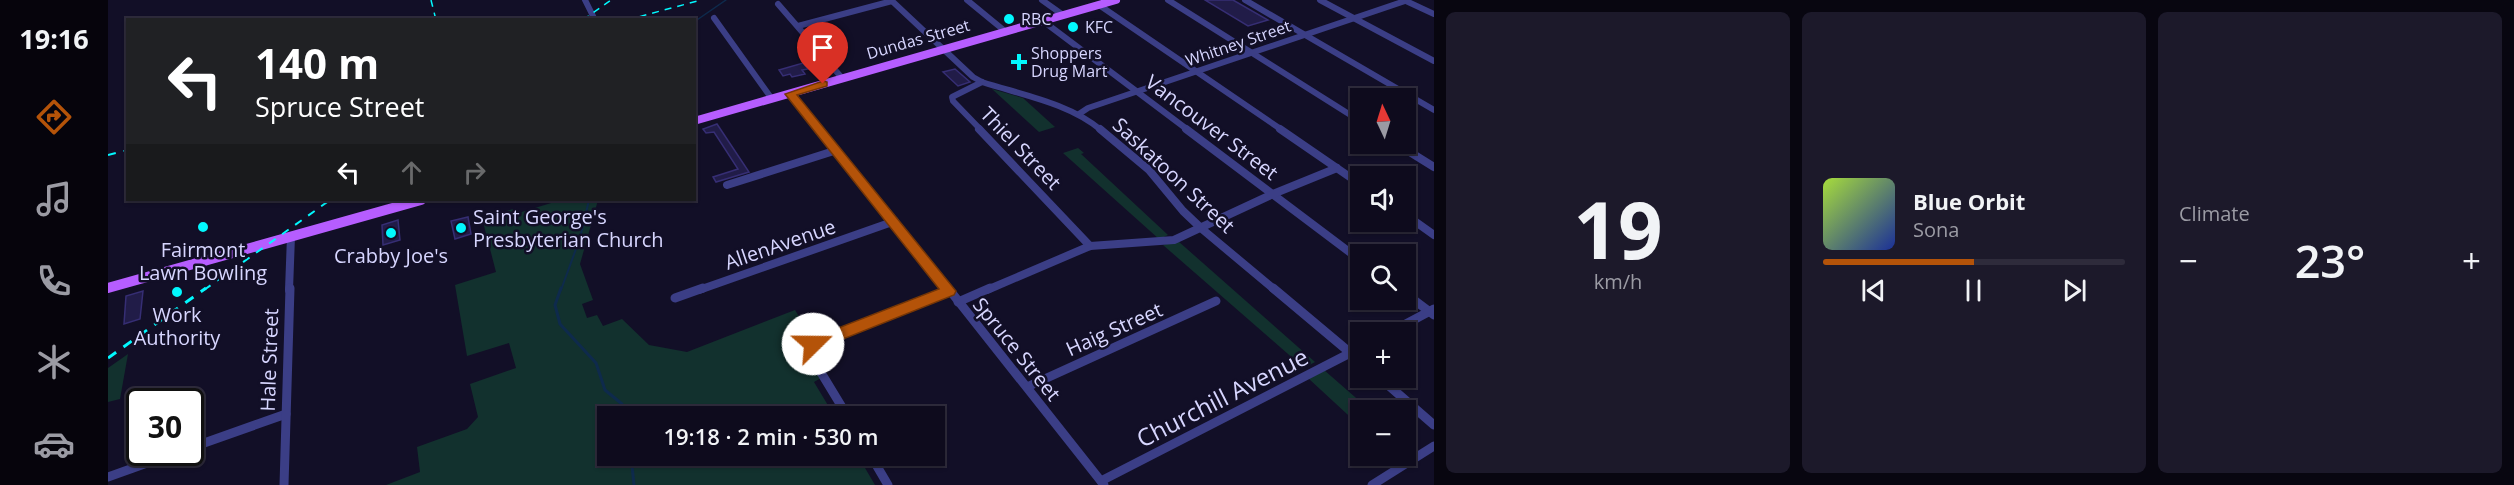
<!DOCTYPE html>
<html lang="en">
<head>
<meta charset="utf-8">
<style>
	:root { --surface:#0e0b1d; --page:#1c192a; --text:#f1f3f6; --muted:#9b9ba4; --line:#2e2b3b; --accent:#b45309 }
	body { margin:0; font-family:"Open Sans",sans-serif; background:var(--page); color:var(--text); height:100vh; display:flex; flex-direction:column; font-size:22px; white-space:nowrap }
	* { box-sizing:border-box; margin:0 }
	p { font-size:20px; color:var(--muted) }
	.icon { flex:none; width:33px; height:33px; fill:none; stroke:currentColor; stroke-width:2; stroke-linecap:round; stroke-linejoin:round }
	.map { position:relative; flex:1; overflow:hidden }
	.side { display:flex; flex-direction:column; gap:12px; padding:12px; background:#080610; width:1080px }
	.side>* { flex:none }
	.banner { position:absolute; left:18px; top:18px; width:570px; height:183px; border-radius:0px; box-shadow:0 2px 4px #0004,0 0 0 2px var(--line); background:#202124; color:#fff; overflow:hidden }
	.needle { width:39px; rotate:356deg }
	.fabs { position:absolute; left:1242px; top:88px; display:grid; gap:12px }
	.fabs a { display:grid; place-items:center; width:66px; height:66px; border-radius:0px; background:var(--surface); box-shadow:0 2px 4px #0004,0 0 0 2px var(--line); font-size:30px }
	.speed { position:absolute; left:18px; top:388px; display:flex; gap:12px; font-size:30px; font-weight:700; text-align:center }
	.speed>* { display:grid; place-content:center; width:78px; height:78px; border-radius:50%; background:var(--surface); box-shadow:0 2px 4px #0004,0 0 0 2px var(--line); line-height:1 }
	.speed .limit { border:3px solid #111; border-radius:9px; background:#fff; color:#111 }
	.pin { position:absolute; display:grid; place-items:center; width:51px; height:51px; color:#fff; margin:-62px -26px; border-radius:50% 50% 50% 0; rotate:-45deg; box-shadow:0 0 6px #0007 }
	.pin .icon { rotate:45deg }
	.me { position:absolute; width:66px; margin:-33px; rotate:68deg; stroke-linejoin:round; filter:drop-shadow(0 0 4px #0008) }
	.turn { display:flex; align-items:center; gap:21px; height:126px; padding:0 30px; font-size:27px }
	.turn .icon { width:78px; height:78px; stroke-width:2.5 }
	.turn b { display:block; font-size:42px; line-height:51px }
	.lanes { display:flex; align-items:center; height:57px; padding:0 30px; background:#0003; justify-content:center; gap:30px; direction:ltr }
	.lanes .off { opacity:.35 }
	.big { font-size:45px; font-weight:600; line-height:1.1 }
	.side .tile { flex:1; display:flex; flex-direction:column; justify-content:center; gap:9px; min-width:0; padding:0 21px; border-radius:9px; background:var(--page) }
	.side .dial { align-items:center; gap:0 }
	.dial b { font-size:78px; line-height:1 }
	.song { display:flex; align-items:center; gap:18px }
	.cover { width:72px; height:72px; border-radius:9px; background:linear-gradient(135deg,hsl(80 70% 55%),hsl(230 70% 35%)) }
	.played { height:6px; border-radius:3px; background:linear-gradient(90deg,var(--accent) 50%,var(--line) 50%) }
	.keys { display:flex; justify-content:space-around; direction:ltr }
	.heat { display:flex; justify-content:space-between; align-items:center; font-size:33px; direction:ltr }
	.side .tiles { flex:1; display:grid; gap:12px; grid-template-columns:repeat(3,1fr) }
	.trip { position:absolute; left:489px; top:406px; width:348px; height:60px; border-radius:0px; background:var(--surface); box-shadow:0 2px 4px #0004,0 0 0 2px var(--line); font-weight:600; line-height:60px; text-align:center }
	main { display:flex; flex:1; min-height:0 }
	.menu { display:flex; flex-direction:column; width:108px; justify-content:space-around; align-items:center; background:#06040c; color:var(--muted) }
	.menu .icon { width:42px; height:42px }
	.menu .current { color:var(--accent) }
	.menu b { font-size:27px; color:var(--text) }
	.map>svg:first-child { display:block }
	.green { fill:#12312e }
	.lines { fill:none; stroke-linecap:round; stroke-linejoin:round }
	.stream-far2 { stroke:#0e2a4c; stroke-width:1.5 }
	.stream-far1 { stroke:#0e2a4c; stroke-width:2 }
	.stream { stroke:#0e2a4c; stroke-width:3 }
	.building { fill:#211c48; stroke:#362e74; stroke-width:1.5 }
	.minor-far2 { stroke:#3b3e86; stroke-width:6 }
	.minor-far1 { stroke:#3b3e86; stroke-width:8 }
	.minor { stroke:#3b3e86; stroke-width:9 }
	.major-far1 { stroke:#b65dff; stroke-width:8 }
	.major { stroke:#b65dff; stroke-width:10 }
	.rail-far2 { stroke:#02f8fe; stroke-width:1.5; stroke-dasharray:7 6; stroke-linecap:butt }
	.rail-far1 { stroke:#02f8fe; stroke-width:2; stroke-dasharray:8 8; stroke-linecap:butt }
	.rail { stroke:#02f8fe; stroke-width:3; stroke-dasharray:10 9; stroke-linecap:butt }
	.route { fill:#b45309; stroke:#753606; stroke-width:1.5 }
	.poi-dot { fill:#02f8fe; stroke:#120f27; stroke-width:2 }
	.labels { text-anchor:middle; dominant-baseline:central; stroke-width:5; stroke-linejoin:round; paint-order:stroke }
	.far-poi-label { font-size:16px; fill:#d7d6ff; stroke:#120f27; text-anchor:start }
	.far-street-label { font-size:16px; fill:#d7d6ff; stroke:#120f27 }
	.street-label { font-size:20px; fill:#d7d6ff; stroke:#120f27 }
	.poi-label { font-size:20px; fill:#d7d6ff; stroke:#120f27 }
	.near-street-label { font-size:24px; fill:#d7d6ff; stroke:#120f27 }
</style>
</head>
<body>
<main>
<nav class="menu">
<b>19:16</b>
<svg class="icon current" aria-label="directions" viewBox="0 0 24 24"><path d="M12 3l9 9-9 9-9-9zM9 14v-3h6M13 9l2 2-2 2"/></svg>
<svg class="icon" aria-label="music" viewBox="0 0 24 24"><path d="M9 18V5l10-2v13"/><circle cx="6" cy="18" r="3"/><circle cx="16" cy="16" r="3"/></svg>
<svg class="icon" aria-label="phone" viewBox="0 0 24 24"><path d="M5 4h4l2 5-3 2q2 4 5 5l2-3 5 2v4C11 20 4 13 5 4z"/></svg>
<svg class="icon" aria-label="climate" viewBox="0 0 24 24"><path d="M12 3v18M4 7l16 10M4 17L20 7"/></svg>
<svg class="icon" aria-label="car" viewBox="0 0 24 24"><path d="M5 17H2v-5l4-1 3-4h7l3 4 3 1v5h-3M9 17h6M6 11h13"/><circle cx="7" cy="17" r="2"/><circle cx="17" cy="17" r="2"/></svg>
</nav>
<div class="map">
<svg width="1326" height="485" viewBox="0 0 1326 485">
	<rect width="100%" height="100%" fill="#120f27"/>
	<g class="green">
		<polygon points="884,89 915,98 947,127 931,132"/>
		<polygon points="970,148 976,153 973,154 1060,235 1051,239 955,153"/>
		<polygon points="453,200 490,200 472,264 485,300 474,304 479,318 489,315 495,326 514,319 541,345 579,352 687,310 703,336 688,342 685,349 689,360 706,367 713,378 706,382 727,417 500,417 500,456 750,456 767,485 278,485 312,472 309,447 359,429 370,417 362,384 408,368 401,343 359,356 347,285 388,272 374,218 405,209 407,214"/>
		<polygon points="1070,241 1207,362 1196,368 1055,245"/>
		<polygon points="20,354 12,399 0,402 0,368"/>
		<polygon points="1216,370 1263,411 1252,411 1252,426 1200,378"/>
	</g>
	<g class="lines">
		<polyline class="stream-far2" points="586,22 618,0"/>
		<polyline class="stream-far1" points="453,290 472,238 481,200"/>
		<g class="stream">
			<polyline points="453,288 447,305 452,324 488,363 497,390 514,404 514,417"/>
			<polyline points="523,456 526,485"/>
		</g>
	</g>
	<g class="building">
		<polygon points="1097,0 1125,0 1160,20 1140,26"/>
		<polygon points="695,63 700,69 694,70 697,74 684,77 682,74 675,76 671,70"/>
		<polygon points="847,69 862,82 850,86 835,72"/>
		<polygon points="609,124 641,172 608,182 605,177 630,169 606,132 598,133 595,129"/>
		<polygon points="360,217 363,234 347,239 343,221"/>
		<polygon points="290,220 292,240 275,245 274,225"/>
		<polygon points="35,291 32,319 16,324 18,296"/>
	</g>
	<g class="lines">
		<g class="minor-far2">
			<polyline points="477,0 487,20"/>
			<path d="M783 0 865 77 874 82C914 95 961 103 993 130"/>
			<polyline points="859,0 898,32"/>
			<polyline points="934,0 955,15"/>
			<polyline points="1060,0 1252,121"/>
			<polyline points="1137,0 1326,110"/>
			<polyline points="1212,0 1326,61"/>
			<polyline points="1298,1 1326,14"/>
			<polyline points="670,4 734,78"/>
			<polyline points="991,5 1174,130"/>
			<polyline points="606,18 664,99"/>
			<polyline points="935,21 1080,130"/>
			<polyline points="690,26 784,1"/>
			<polyline points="682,94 712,130"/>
			<polyline points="971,114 980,108 1300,0"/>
			<polyline points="873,130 845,101 844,97 874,82"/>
		</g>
		<g class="minor-far1">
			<polyline points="711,129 841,290"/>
			<polyline points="871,129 982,246"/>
			<polyline points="992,129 1041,170 1075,211 1094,229 1167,290"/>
			<polyline points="1078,129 1252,260"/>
			<polyline points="1172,129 1252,184"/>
			<polyline points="1289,144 1326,167"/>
			<polyline points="619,185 729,150"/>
			<polyline points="1298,215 1326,235"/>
			<polyline points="181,290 183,236"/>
			<polyline points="591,290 787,221"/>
			<polyline points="879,290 982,246 1066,240 1165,194 1229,168"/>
		</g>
		<g class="minor">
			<polyline points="840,288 996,485"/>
			<polyline points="1165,288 1252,361"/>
			<polyline points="1298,294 1326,315"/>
			<polyline points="567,298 595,288"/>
			<polyline points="850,302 882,288"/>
			<polyline points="1281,333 1326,309"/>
			<polyline points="1272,378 1326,425"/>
			<polyline points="919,387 1108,301"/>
			<polyline points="740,417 706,361 705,344 841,291"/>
			<polyline points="82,448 178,414"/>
			<polyline points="763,456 780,485"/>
			<polyline points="0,477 67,453"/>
			<polyline points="993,481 1252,348"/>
			<polyline points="176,485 182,288"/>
			<polyline points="1264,485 1326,446"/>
		</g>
		<polyline class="major-far1" points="586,121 1008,0"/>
		<polyline class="major" points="0,288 313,200"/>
		<g class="rail-far2">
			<polyline points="323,0 328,20"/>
			<polyline points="475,20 503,0"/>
			<polyline points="519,20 593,0"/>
		</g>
		<g class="rail-far1">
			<polyline points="0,155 20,150"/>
			<polyline points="96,290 222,200"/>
		</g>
		<polyline class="rail" points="0,358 98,288"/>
	</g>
	<polygon class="route" points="715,81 719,82 719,86 689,95 848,291 846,295 705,351 699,349 697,344 699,340 831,289 677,94"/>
	<g class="poi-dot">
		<circle cx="901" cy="19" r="6"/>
		<circle cx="965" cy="27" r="6"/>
		<path d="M908 53h6v6h6v6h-6v6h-6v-6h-6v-6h6z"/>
		<circle cx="95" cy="227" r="6"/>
		<circle cx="353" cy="228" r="6"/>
		<circle cx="283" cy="233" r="6"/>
		<circle cx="69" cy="292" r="6"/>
	</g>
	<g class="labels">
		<g class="far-poi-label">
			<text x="913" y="19">RBC</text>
			<text x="977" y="27">KFC</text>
			<text x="923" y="53">Shoppers<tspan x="923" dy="18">Drug Mart</tspan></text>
		</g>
		<g class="far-street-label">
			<text transform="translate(810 39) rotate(-16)">Dundas Street</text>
			<text transform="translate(1130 43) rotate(-19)">Whitney Street</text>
		</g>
		<g class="street-label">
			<text transform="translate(1104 127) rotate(37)">Vancouver Street</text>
			<text transform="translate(913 148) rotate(46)">Thiel Street</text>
			<text transform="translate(1066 175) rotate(43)">Saskatoon Street</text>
			<text transform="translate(672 244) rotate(-19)">AllenAvenue</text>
			<text transform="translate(1006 329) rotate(-24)">Haig Street</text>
			<text transform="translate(909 349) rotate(51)">Spruce Street</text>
			<text transform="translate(161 360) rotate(-88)">Hale Street</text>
		</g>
		<g class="poi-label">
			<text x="365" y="216" text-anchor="start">Saint George's<tspan x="365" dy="23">Presbyterian Church</tspan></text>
			<text x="95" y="249">Fairmont<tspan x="95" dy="23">Lawn Bowling</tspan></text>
			<text x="283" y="255">Crabby Joe's</text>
			<text x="69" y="314">Work<tspan x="69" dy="23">Authority</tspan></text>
		</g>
		<g class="near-street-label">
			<text transform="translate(1114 397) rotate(-27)">Churchill Avenue</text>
		</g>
	</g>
</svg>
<div class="fabs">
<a><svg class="needle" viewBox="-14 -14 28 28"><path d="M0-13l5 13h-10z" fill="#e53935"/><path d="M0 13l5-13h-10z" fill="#9b9ba4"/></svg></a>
<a><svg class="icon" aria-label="sound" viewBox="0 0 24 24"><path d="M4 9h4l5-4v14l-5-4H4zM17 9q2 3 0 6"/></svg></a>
<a><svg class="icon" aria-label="search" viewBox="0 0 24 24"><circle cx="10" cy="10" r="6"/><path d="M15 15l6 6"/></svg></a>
<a>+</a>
<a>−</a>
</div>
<div class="speed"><div class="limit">30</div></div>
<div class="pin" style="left:715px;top:84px;background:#d93025"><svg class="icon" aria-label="arrive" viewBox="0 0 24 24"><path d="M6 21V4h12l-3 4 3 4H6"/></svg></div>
<svg class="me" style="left:705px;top:344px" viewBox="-20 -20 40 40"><circle r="19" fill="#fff"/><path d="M0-13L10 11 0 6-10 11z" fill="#b45309"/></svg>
<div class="trip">19:18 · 2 min · 530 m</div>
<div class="banner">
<div class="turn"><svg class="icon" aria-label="left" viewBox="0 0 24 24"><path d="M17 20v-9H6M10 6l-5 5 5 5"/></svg><div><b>140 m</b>Spruce Street</div></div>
<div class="lanes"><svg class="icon" aria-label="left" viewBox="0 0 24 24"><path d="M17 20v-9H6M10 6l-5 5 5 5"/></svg><svg class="icon off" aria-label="ahead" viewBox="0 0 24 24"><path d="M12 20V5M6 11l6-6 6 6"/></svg><svg class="icon off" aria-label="right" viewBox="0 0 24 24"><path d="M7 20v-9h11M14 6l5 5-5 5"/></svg></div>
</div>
</div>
<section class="side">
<div class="tiles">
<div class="tile dial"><b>19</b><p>km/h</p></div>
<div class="tile">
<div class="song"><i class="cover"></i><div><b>Blue Orbit</b><p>Sona</p></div></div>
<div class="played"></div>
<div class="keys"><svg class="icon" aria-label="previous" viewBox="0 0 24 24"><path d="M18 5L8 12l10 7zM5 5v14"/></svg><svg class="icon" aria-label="pause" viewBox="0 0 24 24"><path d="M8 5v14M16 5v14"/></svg><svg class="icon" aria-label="next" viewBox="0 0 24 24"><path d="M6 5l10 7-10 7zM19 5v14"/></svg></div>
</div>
<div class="tile"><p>Climate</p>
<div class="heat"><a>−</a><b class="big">23°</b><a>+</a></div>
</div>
</div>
</section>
</main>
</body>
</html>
